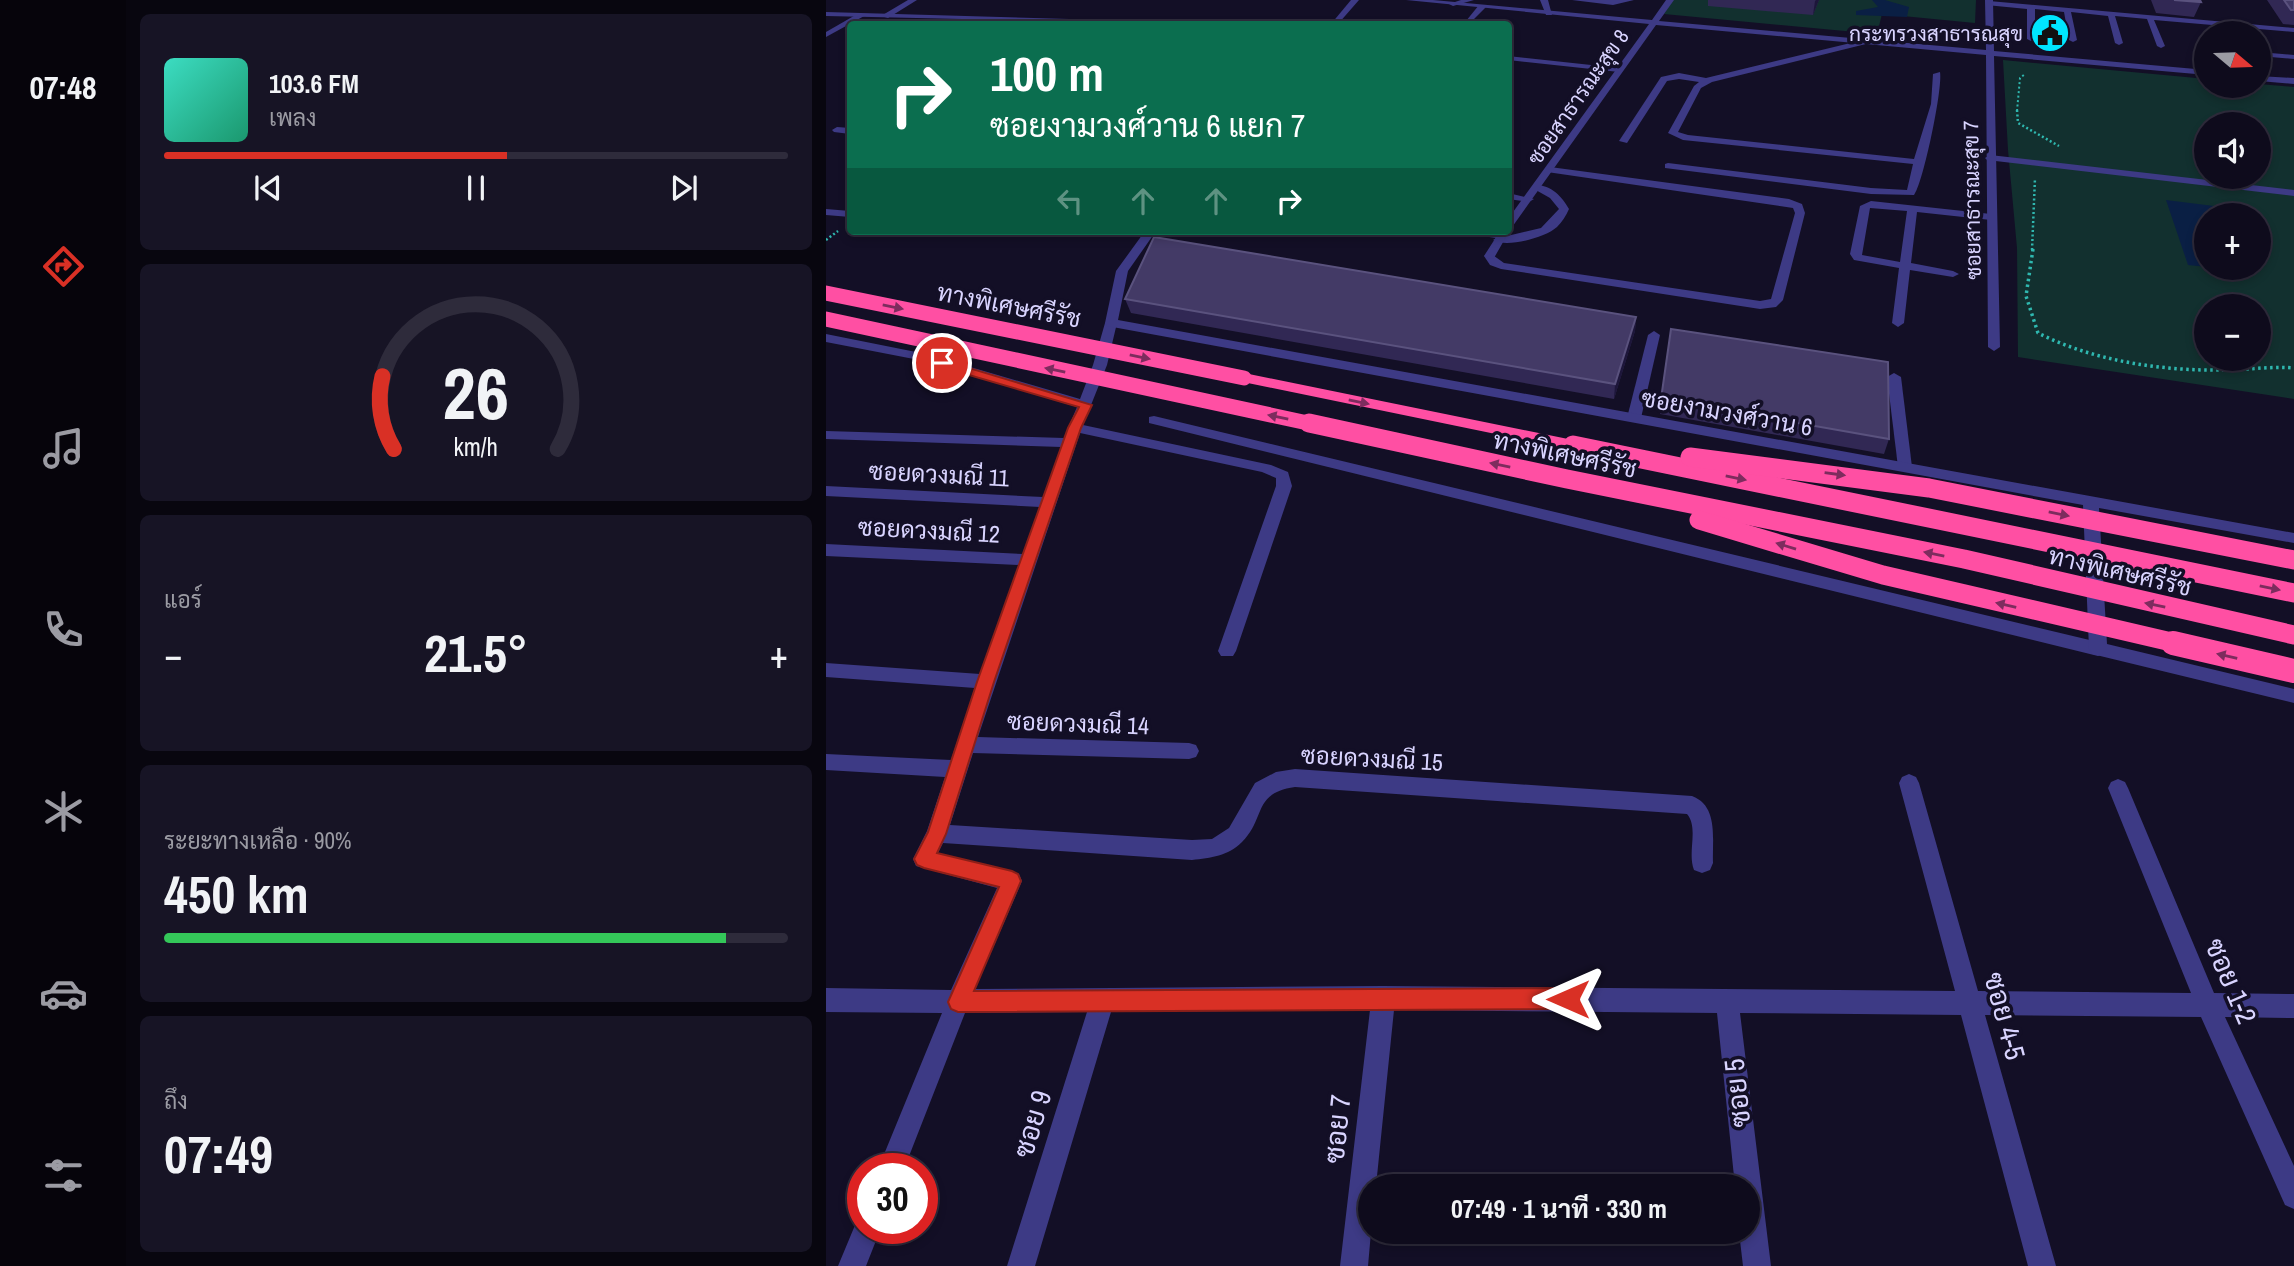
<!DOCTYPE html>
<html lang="th">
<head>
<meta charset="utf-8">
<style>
	:root { --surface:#0e0b1c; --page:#171425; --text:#f1f3f6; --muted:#9b9ba3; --line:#2e2b3b; --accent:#d93025 }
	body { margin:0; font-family:"Archivo Narrow",Sarabun,sans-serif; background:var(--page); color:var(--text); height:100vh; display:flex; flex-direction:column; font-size:26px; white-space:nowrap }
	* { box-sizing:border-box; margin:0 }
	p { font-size:23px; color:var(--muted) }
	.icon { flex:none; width:38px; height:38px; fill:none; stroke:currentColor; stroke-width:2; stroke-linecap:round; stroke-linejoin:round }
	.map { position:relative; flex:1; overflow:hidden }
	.details { display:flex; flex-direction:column; gap:14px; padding:14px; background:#08060f; width:700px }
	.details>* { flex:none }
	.hud { position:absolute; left:21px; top:21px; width:665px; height:214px; border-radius:7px; box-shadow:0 4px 10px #0003,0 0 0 2px var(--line); background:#0b6e4f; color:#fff; overflow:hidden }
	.needle { width:46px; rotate:109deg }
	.controls { position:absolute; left:1368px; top:21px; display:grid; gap:14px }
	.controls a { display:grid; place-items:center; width:77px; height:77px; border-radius:50%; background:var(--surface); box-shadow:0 4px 10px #0003,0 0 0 2px var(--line); font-size:35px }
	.speed { position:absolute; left:21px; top:1153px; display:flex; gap:14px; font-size:35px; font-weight:700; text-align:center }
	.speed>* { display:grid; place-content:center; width:91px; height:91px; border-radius:50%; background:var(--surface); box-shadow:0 4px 10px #0003,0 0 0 2px var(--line); line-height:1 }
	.speed .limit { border:10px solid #d22; background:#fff; color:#111 }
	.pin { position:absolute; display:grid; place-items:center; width:60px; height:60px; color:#fff; margin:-30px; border:4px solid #fff; border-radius:50%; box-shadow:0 2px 7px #0007 }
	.me { position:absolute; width:77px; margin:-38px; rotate:270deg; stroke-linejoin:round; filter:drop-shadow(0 0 5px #0008) }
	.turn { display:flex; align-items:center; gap:24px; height:147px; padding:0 28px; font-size:32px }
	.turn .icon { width:91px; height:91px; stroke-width:2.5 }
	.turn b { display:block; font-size:49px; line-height:60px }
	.lanes { display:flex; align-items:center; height:66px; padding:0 28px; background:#0003; justify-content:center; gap:35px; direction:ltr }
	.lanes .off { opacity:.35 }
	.big { font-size:52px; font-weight:700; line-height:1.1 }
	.details .widget { flex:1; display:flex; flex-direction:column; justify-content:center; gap:10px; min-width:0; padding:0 24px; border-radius:10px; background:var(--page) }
	.details .dial { align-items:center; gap:0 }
	.dial svg { height:182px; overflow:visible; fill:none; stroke:var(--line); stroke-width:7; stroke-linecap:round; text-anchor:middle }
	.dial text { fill:var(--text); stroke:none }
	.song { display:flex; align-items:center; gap:21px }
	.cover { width:84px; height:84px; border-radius:10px; background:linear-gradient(135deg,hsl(170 70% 55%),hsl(160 70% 35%)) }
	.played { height:7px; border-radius:4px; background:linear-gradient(90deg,var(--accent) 55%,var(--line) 55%) }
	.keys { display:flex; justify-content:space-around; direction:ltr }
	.heat { display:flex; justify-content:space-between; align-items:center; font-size:38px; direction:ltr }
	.charge { height:10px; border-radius:5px; background:linear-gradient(90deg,#34c759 90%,var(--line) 0) }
	.trip { position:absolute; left:532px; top:1174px; width:402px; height:70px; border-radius:35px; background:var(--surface); box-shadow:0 4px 10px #0003,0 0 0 2px var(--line); font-weight:700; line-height:70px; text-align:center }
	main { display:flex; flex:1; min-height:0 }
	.dock { display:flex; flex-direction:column; width:126px; justify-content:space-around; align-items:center; background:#06040b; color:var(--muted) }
	.dock .icon { width:49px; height:49px }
	.dock .on { color:var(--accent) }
	.dock b { font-size:32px; color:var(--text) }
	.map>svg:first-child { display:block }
	.green { fill:#12302f; fill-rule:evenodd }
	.water { fill:#0a1f44 }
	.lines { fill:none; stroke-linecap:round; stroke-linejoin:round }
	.path-far2 { stroke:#2fb8b0; stroke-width:2; stroke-dasharray:2 2.5; stroke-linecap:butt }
	.path-far1 { stroke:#2fb8b0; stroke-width:2.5; stroke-dasharray:2 2.5; stroke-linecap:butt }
	.path { stroke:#2fb8b0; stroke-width:3.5; stroke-dasharray:2.5 3.5; stroke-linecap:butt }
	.service { fill:#3d3a85; fill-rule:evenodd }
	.minor { fill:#3d3a85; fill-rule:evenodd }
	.tertiary { fill:#3d3a85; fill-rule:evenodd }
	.motorway { fill:#ff4fa3; fill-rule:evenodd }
	.motorway-bridge-far2 { stroke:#ff4fa3; stroke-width:15 }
	.motorway-bridge-far1 { stroke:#ff4fa3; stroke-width:19 }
	.motorway-bridge { stroke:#ff4fa3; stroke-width:24 }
	.wall { fill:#312854 }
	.shaded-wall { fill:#1d163a }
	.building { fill:#433a66; stroke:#5a527e; stroke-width:2 }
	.oneway { fill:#7d2c5e }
	.route { fill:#d93025; stroke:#8d1f18; stroke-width:2 }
	.labels { text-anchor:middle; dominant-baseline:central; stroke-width:7; stroke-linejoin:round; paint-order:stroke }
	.far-poi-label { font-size:21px; fill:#d9d4ff; stroke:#130f26; text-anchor:end }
	.far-street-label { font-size:21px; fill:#d9d4ff; stroke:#130f26 }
	.street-label { font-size:24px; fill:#d9d4ff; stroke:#130f26 }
	.near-street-label { font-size:28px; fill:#d9d4ff; stroke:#130f26 }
</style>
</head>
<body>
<main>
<nav class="dock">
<b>07:48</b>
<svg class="icon on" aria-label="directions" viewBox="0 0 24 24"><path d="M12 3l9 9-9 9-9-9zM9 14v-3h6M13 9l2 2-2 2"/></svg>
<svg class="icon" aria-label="music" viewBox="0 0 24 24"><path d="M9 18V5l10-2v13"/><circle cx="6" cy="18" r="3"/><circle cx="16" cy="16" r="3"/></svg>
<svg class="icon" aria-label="phone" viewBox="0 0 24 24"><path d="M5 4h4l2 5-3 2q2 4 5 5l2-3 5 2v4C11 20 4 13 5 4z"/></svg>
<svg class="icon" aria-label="climate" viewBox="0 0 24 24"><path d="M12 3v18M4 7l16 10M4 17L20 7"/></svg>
<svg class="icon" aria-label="car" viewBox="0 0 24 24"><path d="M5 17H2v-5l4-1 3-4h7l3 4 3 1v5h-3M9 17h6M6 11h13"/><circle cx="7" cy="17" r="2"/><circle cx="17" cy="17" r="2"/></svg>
<svg class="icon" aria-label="filters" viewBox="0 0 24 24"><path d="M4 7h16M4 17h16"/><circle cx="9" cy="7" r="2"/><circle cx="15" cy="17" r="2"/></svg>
</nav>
<section class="details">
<div class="widget">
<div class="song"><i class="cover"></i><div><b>103.6 FM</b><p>เพลง</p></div></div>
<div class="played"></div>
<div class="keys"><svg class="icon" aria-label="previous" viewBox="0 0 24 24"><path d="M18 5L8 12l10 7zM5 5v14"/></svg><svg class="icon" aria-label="pause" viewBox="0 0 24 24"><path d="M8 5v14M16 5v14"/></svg><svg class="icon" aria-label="next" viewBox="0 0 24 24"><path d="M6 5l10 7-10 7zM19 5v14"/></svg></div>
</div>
<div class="widget dial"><svg viewBox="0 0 100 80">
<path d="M14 69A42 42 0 1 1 86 69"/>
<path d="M14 69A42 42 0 0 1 9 37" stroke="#d93025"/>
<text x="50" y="56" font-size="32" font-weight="700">26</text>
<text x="50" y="72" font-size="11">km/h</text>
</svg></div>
<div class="widget"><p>แอร์</p>
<div class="heat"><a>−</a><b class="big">21.5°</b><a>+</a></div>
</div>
<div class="widget"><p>ระยะทางเหลือ · 90%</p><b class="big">450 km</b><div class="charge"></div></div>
<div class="widget"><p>ถึง</p><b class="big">07:49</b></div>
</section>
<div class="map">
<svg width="1468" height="1266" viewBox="0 0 1468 1266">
	<rect width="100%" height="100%" fill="#130f26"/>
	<g class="green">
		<polygon points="847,0 1150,0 1149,23 1056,14 1051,34 838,14"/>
		<path d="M1177 60 1381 79V86H1433V84L1468 87V399L1192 357 1191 248 1182 150ZM1381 124H1433V177H1381ZM1381 215H1433V268H1381ZM1381 306H1433V359H1381Z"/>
	</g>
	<g class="water">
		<polygon points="1046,0 1059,0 1083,7 1081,17 1030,15 1030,11 1052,7"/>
		<polygon points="1340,200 1412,209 1414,215 1381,215 1381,267 1362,265"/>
	</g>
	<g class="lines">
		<g class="path-far2">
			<polyline points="1405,86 1422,88"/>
			<polyline points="1191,111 1194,78 1199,74"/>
		</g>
		<g class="path-far1">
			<polyline points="1191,110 1192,123 1233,146"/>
			<polyline points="0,240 12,231"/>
			<polyline points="1206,250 1209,178"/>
		</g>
		<path class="path" d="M1207 249 1200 296 1212 333C1268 361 1335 371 1397 370 1421 370 1444 366 1468 368"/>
		<g class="service">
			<polygon points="82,0 91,0 62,18 55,16"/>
			<polygon points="635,0 648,0 627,6 623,4"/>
			<polygon points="714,0 722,0 726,15 720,15"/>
			<polygon points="746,0 808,0 787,5"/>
			<polygon points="1163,1 1468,28 1468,32 1328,20 1339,46 1335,48 1331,46 1321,19 1289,16 1297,43 1293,45 1289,43 1282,16 1245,12 1251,40 1247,42 1243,40 1238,12 1209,9 1209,39 1205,41 1201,39 1201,9 1160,5"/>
			<polygon points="653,5 660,7 648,19 655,24 640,21"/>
			<polygon points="33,13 40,15 0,37 0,32"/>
			<path d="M1037 40 1040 44 886 82 875 88 852 132 862 135 1088 159 1105 104 1107 74 1114 72C1117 88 1097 184 1088 195L1045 194 839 168V164L842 163 1045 188 1081 190 1087 164 857 140 842 133 868 86 873 82 853 79 841 81 801 143 793 141 835 77 853 73 880 78Z"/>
			<polygon points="1433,52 1468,55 1468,59 1433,56"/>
			<polygon points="682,56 793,68 797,70 793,72 682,60"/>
			<polygon points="1164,155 1468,190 1468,196 1161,160 1159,158"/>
			<polygon points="724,167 963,199 976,204 979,213 957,300 950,307 934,309 675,269 664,265 658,256 664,253 678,263 934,301 945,299 969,213 967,208 721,172 721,168"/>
			<path d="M708 185C724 184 736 196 743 209 740 216 736 222 731 227 719 238 680 248 667 240L670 238 643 234 638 231 680 233 681 236 715 228 733 209 724 198 708 189Z"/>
			<polygon points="682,193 708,199 703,202 682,199"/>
			<path d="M1045 201 1165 214 1170 217 1165 220 1091 212 1085 263 1127 271 1133 274 1127 277 1084 270 1078 323 1072 327 1066 323 1073 268 1028 260 1024 254 1034 206ZM1044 208 1081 211 1074 262 1036 255Z"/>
			<polygon points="828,331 834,335 815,418 808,422 801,418 822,335"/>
			<polygon points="1068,373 1075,377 1086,467 1079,472 1072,467 1061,377"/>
			<polygon points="328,416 1272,642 1278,644 1281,649 1278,654 1272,656 323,423 323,417"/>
		</g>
		<g class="minor">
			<polygon points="580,0 607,0 826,20 840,0 848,0 833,21 1160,50 1159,0 1167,0 1168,51 1381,70 1381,75 1168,56 1174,347 1168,351 1162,347 1160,55 830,25 684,230 668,258 664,259 658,256 674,231 682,231 682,219 823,24"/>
			<polygon points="0,12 350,22 354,24 0,16"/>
			<polygon points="1433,76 1468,78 1468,84 1433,81"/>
			<polygon points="11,127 24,128 24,134 8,132 6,130"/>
			<polygon points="0,209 24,211 24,217 0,215"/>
			<path d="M285 319 291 323 281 365 257 425 445 465 462 472 466 486 410 651 407 656H395L392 651 450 486V478L436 472 254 433 152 737 363 743 370 745 373 751 370 757 363 759 147 753 124 825 366 840 386 839 403 828 429 783 450 772 469 769 866 796C893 806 886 840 887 863L884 870 876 873 868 870C861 853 873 828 861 814L469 787C426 793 440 819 416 842 402 856 385 858 366 860L117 843 112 853 185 871 193 874 196 881 149 989 557 986 1129 991 1073 783 1076 777 1083 774 1090 777 1093 783 1152 991 1365 993 1282 788 1285 782 1292 779 1299 782 1302 788 1388 993 1468 994V1018L1399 1017 1468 1166V1209L1459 1205 1375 1017 1159 1015 1230 1266H1202L1135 1015 914 1013 945 1266H917L913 1232H922V1186H909L891 1013 568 1010 550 1186H544L545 1232 542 1266H514L544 1010 285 1012 209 1266H181L261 1012 139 1013 78 1169H52L116 1013 0 1012V988L125 990 171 888 90 866 87 859 101 831 119 777 0 770V754L125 760 149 688 0 677V663L154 674 193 565 0 556V544L197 554 214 507 0 496V486L217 497 235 447 0 439V431L238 438 251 407 93 360 0 342V334L100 354 254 399 267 365 279 323Z"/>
			<polygon points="37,1217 37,1228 55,1228 40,1266 12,1266 32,1218"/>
		</g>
		<g class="tertiary">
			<polygon points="525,0 533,0 512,24 505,24"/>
			<polygon points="319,231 330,231 302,271 292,320 1468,533 1468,543 1273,508 1281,644 1468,689 1468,703 1266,654 1263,649 1257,505 281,326 279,323 290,271"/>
		</g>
		<polygon class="motorway" points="418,373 747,440 756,445 747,450 412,381 410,378"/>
		<g class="motorway-bridge-far2">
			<polyline points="0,293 418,378"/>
			<polyline points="0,319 491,425"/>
		</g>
		<g class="motorway-bridge-far1">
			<polyline points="483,423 741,479 1138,559 1468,635"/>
			<polyline points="747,445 1468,593"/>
			<polyline points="864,457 1103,488 1468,560"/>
			<polyline points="873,520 1057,575 1354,644"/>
		</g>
		<polyline class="motorway-bridge" points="1347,643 1468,671"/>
	</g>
	<g class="wall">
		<polygon points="882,0 993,0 987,15 882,6"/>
		<polygon points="1325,0 1374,0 1375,2 1368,17 1330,13"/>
		<polygon points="1441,0 1468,0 1468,25 1457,24"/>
		<polygon points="299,299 810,317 809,331 788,399 305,313"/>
		<polygon points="835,399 1063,439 1058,454 834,414"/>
	</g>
	<g class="shaded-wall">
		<polygon points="990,0 993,0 987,15 989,1"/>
		<polygon points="810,317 809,331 788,399 789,384"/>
	</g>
	<g class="building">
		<polygon points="1348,0 1374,0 1375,2"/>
		<polygon points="1458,0 1468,0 1468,10 1465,10"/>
		<polygon points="328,237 810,317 789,384 299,299"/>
		<polygon points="845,329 1062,362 1063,439 835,399"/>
	</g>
	<defs><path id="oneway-solid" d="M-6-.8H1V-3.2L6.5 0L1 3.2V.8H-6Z" transform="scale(1.75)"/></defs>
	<g class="oneway">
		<use href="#oneway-solid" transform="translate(67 307) rotate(11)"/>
		<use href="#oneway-solid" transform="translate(314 357) rotate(12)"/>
		<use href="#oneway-solid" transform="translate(229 370) rotate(-168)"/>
		<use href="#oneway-solid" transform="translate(533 402) rotate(12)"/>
		<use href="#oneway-solid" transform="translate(452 417) rotate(-168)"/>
		<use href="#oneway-solid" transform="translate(674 465) rotate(-168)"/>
		<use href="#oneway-solid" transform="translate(1009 474) rotate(8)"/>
		<use href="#oneway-solid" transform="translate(910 478) rotate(11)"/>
		<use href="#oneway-solid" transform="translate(1233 514) rotate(11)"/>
		<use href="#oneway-solid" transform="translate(960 546) rotate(-163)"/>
		<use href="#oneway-solid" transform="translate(1108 554) rotate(-169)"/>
		<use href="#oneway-solid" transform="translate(1444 588) rotate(12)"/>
		<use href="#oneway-solid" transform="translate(1180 605) rotate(-167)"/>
		<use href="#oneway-solid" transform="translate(1329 605) rotate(-168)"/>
		<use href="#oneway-solid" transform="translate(1401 656) rotate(-167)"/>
	</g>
	<polygon class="route" points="112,361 120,361 266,405 255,428 168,682 120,834 111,853 186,871 192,874 195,881 148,991 742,988 749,991 753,999 749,1006 742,1009 132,1012 125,1009 122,1002 173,887 98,868 91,865 88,859 102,832 151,682 242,428 253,407 112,366"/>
	<defs>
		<g id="civic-disc" transform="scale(2.0125)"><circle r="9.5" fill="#00e5ff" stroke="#130f26"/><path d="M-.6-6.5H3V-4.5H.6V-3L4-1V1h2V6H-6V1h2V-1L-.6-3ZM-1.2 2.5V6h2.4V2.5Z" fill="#111"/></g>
	</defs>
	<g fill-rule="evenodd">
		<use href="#civic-disc" x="1224" y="33"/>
	</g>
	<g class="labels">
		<g class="far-poi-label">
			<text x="1197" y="33">กระทรวงสาธารณสุข</text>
		</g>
		<g class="far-street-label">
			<text transform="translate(752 97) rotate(-55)">ซอยสาธารณะสุข 8</text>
			<text transform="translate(1146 200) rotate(-91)">ซอยสาธารณะสุข 7</text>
		</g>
		<g class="street-label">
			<text transform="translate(183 305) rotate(11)">ทางพิเศษศรีรัช</text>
			<text transform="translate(901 412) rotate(10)">ซอยงามวงศ์วาน 6</text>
			<text transform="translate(739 454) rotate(12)">ทางพิเศษศรีรัช</text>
			<text transform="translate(113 474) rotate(3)">ซอยดวงมณี 11</text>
			<text transform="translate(103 530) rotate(3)">ซอยดวงมณี 12</text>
			<text transform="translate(1294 571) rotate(13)">ทางพิเศษศรีรัช</text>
			<text transform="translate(252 723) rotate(2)">ซอยดวงมณี 14</text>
			<text transform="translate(546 758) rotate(3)">ซอยดวงมณี 15</text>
		</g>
		<g class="near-street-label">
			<text transform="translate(1405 981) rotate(67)">ซอย 1-2</text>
			<text transform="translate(1179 1016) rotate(75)">ซอย 4-5</text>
			<text transform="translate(911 1093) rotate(-96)">ซอย 5</text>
			<text transform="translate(206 1124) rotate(-73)">ซอย 9</text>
			<text transform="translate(511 1129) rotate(-84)">ซอย 7</text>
		</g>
	</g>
</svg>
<div class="controls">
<a><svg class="needle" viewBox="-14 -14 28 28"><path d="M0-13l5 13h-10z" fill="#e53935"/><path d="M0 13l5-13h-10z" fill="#9b9ba3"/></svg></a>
<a><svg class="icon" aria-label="sound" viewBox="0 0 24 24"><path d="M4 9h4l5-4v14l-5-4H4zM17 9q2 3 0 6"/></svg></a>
<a>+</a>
<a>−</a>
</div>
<div class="speed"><div class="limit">30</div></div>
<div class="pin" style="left:116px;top:363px;background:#d93025"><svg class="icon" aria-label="arrive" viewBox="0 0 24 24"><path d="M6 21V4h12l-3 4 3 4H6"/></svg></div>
<svg class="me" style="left:742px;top:999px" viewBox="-20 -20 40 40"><path d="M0-17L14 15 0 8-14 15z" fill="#d93025" stroke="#fff" stroke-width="4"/></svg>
<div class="trip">07:49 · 1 นาที · 330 m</div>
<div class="hud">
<div class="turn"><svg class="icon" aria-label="right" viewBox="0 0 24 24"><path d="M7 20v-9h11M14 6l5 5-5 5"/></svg><div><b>100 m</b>ซอยงามวงศ์วาน 6 แยก 7</div></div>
<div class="lanes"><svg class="icon off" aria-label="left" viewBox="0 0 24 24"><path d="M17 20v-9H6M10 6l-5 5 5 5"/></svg><svg class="icon off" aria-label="ahead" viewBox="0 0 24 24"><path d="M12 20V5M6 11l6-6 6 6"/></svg><svg class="icon off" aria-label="ahead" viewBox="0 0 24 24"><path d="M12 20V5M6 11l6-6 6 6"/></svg><svg class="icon" aria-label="right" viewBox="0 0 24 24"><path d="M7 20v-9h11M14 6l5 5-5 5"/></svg></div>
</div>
</div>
</main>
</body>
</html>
